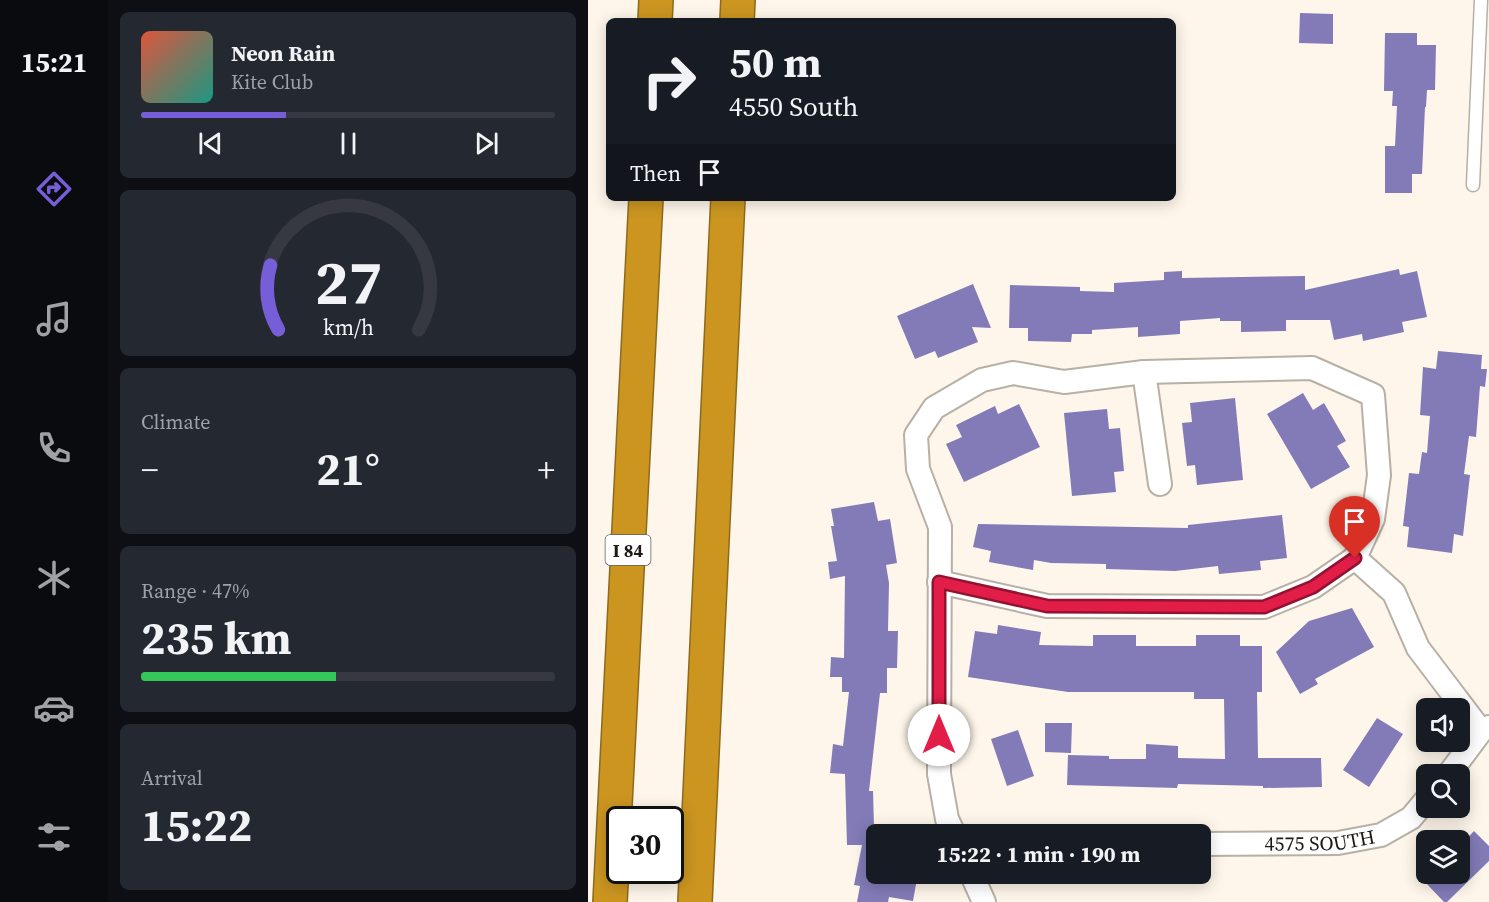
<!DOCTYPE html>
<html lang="en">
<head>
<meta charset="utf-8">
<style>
	:root { --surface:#171b24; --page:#242831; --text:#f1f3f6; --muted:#9ea1a6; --line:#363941; --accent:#765ed8 }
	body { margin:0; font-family:"Source Serif 4",serif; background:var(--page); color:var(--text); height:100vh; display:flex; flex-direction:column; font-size:22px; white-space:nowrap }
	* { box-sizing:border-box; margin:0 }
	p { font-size:20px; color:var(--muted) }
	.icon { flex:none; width:33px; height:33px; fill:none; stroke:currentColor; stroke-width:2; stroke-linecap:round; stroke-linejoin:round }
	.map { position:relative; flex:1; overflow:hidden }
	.side { display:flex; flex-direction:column; gap:12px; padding:12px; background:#0d0f14; width:480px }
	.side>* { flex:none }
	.banner { position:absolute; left:18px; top:18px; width:570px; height:183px; border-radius:9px; box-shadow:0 3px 15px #0003; background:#171b24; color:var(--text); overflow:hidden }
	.controls { position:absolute; left:828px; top:698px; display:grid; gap:12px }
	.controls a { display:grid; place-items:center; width:54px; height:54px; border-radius:9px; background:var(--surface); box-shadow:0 3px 15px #0003; font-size:30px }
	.speed { position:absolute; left:18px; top:806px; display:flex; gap:12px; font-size:30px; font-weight:700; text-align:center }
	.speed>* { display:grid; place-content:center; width:78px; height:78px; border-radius:50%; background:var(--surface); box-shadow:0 3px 15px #0003; line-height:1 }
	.speed .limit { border:3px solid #111; border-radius:9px; background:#fff; color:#111 }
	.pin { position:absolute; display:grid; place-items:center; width:51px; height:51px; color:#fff; margin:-62px -26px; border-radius:50% 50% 50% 0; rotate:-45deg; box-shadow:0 0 6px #0007 }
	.pin .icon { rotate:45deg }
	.me { position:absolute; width:66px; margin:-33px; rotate:0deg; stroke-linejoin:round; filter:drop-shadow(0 0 4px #0008) }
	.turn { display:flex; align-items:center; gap:21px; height:126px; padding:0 24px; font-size:27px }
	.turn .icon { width:78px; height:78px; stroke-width:2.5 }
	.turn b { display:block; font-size:42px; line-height:51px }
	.then { display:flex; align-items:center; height:57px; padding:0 24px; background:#0003; gap:12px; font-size:22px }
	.big { font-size:45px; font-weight:700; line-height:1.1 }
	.side .widget { flex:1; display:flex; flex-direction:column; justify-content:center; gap:9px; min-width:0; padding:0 21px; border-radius:9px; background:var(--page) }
	.side .dial { align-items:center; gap:0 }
	.dial svg { height:156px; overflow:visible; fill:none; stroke:var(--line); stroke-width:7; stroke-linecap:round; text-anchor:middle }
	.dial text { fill:var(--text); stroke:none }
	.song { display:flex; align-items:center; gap:18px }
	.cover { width:72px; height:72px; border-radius:9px; background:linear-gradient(135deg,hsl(10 70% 55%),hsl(170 70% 35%)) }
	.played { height:6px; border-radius:3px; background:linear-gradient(90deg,var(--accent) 35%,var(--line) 35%) }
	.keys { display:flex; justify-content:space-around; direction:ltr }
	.heat { display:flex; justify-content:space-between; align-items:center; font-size:33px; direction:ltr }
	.charge { height:9px; border-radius:4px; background:linear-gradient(90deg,#34c759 47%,var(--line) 0) }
	.trip { position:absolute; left:278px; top:824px; width:345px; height:60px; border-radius:9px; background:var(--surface); box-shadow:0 3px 15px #0003; font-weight:700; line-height:60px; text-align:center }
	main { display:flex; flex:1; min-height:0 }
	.menu { display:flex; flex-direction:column; width:108px; justify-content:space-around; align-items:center; background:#090b0e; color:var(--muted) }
	.menu .icon { width:42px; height:42px }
	.menu .selected { color:var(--accent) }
	.menu b { font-size:27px; color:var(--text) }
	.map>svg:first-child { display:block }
	.building { fill:#827bb7 }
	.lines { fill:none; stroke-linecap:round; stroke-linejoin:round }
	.service-casing { stroke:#b7b0a4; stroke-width:15 }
	.minor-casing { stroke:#b7b0a4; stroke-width:26 }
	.motorway-casing { stroke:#8e6a1d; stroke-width:36 }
	.service { stroke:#fff; stroke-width:12 }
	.minor { stroke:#fff; stroke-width:22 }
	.motorway { stroke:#cb9520; stroke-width:33 }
	.route-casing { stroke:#92132f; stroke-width:15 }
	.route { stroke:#e11d48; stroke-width:10 }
	.labels { text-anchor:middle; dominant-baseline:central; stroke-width:4.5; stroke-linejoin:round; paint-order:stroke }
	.shield { fill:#fff; stroke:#625f5d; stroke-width:1.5 }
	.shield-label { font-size:18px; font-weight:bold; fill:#1e1b17 }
	.street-label { font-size:20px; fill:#1e1b17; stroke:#fff }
</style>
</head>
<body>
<main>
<nav class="menu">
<b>15:21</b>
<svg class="icon selected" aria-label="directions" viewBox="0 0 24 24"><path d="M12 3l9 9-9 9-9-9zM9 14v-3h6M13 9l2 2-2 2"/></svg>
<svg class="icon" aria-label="music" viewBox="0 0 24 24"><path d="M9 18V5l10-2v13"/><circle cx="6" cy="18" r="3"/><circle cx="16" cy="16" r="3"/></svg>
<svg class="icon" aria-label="phone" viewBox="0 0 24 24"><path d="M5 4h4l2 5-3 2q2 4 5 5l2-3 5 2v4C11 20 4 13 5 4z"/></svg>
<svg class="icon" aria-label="climate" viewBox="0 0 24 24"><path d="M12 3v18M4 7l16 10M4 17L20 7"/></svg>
<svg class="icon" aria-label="car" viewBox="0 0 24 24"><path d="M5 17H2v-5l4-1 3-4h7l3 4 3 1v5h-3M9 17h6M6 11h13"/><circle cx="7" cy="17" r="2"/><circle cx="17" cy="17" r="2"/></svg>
<svg class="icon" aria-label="filters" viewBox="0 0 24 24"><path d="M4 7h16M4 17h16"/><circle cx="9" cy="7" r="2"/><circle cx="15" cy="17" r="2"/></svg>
</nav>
<section class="side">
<div class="widget">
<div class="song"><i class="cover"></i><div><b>Neon Rain</b><p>Kite Club</p></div></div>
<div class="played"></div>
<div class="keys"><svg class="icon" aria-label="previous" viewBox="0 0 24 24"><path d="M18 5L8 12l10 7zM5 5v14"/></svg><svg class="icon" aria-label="pause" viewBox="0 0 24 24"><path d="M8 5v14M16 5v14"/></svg><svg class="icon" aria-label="next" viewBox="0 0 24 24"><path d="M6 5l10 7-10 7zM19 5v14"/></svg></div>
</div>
<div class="widget dial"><svg viewBox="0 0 100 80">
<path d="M14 69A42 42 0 1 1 86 69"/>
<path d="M14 69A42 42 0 0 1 10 36" stroke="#765ed8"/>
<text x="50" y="56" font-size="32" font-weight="700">27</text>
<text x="50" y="72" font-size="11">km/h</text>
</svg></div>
<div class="widget"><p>Climate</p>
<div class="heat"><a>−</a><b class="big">21°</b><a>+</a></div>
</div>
<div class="widget"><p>Range · 47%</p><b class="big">235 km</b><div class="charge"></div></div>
<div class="widget"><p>Arrival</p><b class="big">15:22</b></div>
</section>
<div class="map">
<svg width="901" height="902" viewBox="0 0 901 902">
	<rect width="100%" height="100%" fill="#fef6ea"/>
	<g class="building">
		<polygon points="712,13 745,14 745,44 711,43"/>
		<polygon points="797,33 829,33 829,45 848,45 847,90 839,90 838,107 837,107 834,174 824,174 824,193 797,193 797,146 807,146 809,106 804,106 805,91 796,91"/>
		<polygon points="811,269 812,275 829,271 839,317 814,322 816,332 775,341 774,334 746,340 742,320 698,320 698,331 653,332 653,321 632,321 632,318 592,321 592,334 550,337 550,327 504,330 504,334 484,334 483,342 440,341 440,328 421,328 422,285 492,287 492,291 526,292 526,283 576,280 576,272 594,271 594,278 717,276 717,290"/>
		<polygon points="385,284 403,328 384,327 390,342 350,358 347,351 327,359 309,316"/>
		<polygon points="850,351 894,355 893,369 899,369 897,387 892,386 888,437 881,436 876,474 882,475 875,536 866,534 864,553 819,547 821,527 815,526 821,473 831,474 834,452 839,453 842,416 832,415 835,367 848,369"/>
		<polygon points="715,393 725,410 736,403 758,441 749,446 762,467 723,489 679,414"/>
		<polygon points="647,398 655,480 609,485 607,465 599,466 594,423 604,422 602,403"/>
		<polygon points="431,404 452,447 376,482 358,444 374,437 368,425 407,406 410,414"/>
		<polygon points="519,409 521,429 532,428 536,471 526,472 528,492 484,496 476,413"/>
		<polygon points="286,502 290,521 302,519 309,563 298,565 301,583 300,631 310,631 309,668 299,668 299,693 292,693 281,791 285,791 287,862 288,873 330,873 325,901 301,897 300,902 269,902 272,886 266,885 274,845 259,845 257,774 242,773 245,744 255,746 261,692 254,692 254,677 242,677 243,657 256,658 257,576 242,579 240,562 249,561 243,526 246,526 243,509"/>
		<polygon points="694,515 699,558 672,561 673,570 631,574 630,566 587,571 518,569 518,564 463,563 446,560 445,570 401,562 403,551 385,547 390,524 600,528 600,525"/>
		<polygon points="764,608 786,647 727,679 730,684 712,694 688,652 721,621"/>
		<polygon points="410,625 453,632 451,645 505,646 505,635 548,635 548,646 608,646 608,635 652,635 652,646 674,646 674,692 669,692 670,758 733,758 734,787 675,788 675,786 590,784 589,788 479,785 480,755 521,756 521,759 558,759 558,744 590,746 590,758 637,759 636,699 606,699 606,692 480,692 380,677 387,631 409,634"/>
		<polygon points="789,718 815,734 781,787 755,770"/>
		<polygon points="457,723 484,723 483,753 457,752"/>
		<polygon points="430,730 446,776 419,786 403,739"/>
		<polygon points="886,831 901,846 901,861 859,902 856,902 836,881 844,873 872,873 872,846"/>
	</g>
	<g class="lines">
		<g class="service-casing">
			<polyline id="service" points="885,185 893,0"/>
		</g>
		<g class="minor-casing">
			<g id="minor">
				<polyline points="556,372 572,484"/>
				<polyline points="351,582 459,606 676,607 725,587 767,558"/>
				<polyline points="861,774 893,731 901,727"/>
				<polyline points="366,834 359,819 351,774 352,527 330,469 328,435 346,408 394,380 425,373 476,382 556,372 724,368 785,395 791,475 785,519 767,558 806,593 830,648 893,731"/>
				<path id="s1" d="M612 844 750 843 793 835 823 818 838 800"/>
				<polyline points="383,873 396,902"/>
			</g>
		</g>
		<g class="motorway-casing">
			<g id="motorway">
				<polyline points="67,21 68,0"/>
				<polyline points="149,21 150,0"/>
				<polyline points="22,902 58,198"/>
				<polyline points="107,902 140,198"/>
			</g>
		</g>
		<use href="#service" class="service"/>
		<use href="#minor" class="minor"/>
		<use href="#motorway" class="motorway"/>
	</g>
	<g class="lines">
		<g class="route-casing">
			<polyline id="route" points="351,735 351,582 459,606 676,607 725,587 767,558"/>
		</g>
		<use href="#route" class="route"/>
	</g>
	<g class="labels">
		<rect class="shield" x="17.5" y="535" width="45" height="30" rx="4.5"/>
		<g class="shield-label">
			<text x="40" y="550">I 84</text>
		</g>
		<g class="street-label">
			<text stroke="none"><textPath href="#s1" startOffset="120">4575 SOUTH</textPath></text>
		</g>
	</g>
</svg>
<div class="controls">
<a><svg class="icon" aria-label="sound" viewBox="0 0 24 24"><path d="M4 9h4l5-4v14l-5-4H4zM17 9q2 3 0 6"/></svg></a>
<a><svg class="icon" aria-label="search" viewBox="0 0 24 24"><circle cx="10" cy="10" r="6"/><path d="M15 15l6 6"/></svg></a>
<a><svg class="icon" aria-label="layers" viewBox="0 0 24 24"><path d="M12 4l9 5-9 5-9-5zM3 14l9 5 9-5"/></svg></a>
</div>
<div class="speed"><div class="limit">30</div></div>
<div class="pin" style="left:767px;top:558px;background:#d93025"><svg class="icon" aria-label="arrive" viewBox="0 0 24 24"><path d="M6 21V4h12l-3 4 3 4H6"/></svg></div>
<svg class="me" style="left:351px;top:735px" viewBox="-20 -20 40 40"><circle r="19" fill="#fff"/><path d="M0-13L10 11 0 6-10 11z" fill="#e11d48"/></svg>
<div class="trip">15:22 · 1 min · 190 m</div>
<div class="banner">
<div class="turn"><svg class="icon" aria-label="right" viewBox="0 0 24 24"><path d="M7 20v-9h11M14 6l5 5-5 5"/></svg><div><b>50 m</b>4550 South</div></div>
<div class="then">Then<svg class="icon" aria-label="arrive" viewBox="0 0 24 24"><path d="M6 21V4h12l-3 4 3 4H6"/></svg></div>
</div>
</div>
</main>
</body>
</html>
